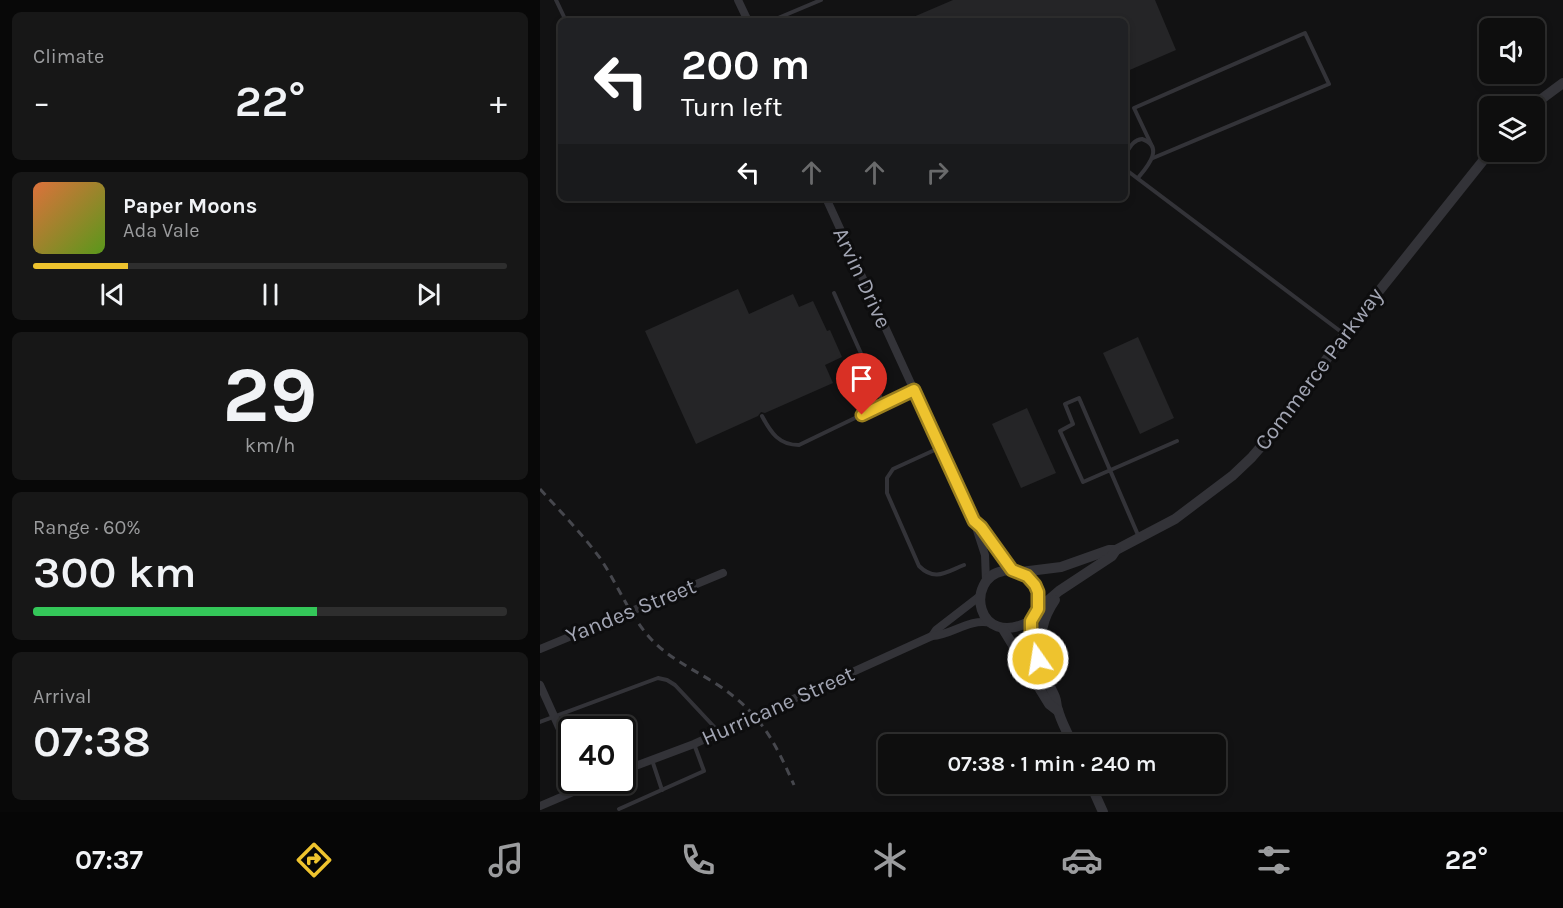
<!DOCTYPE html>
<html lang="en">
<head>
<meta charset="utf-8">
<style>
	:root { --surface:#0e0e0e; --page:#171717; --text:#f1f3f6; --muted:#9b9c9e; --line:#2e2e2e; --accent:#eec32e }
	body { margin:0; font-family:Karla,sans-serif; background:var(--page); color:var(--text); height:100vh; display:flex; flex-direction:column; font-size:22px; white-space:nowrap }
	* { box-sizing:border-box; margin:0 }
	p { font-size:20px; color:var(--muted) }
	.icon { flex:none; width:33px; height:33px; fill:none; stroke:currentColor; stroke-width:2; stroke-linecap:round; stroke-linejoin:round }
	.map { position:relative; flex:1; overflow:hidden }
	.drawer { display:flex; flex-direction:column; gap:12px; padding:12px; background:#080808; width:540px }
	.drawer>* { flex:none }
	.top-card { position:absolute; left:18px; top:18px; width:570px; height:183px; border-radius:9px; box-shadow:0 3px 9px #0003,0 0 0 2px var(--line); background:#202124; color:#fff; overflow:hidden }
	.controls { position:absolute; left:939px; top:18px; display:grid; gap:12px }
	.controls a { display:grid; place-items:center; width:66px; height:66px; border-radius:9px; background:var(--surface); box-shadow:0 3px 9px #0003,0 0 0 2px var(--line); font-size:30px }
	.speed { position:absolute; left:18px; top:716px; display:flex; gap:12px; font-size:30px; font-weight:700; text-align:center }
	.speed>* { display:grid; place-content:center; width:78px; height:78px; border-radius:50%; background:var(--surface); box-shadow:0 3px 9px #0003,0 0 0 2px var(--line); line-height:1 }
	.speed .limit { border:3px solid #111; border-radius:9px; background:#fff; color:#111 }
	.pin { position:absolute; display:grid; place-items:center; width:51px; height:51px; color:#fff; margin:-62px -26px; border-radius:50% 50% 50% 0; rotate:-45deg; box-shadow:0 0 6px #0007 }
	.pin .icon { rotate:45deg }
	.me { position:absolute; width:66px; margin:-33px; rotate:347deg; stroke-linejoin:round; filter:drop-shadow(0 0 4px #0008) }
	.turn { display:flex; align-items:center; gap:21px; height:126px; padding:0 24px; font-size:27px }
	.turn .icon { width:78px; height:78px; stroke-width:2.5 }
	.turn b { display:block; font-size:42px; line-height:51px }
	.lanes { display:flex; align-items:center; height:57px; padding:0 24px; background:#0003; justify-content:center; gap:30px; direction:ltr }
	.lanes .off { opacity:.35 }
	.big { font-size:45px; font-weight:600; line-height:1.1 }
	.drawer .widget { flex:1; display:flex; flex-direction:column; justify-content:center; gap:9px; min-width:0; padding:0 21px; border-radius:9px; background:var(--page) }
	.drawer .dial { align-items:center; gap:0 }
	.dial b { font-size:78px; line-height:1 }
	.song { display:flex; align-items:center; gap:18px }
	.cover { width:72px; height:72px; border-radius:9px; background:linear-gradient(135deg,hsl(20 70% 55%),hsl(90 70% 35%)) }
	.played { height:6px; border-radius:3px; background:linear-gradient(90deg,var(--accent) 20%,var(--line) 20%) }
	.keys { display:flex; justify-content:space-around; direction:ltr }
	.heat { display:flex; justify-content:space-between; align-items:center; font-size:33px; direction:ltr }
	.charge { height:9px; border-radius:4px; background:linear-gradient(90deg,#34c759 60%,var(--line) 0) }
	.trip { position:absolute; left:338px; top:734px; width:348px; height:60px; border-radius:9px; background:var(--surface); box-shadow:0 3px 9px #0003,0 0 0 2px var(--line); font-weight:600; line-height:60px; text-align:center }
	.menu { display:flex; height:96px; justify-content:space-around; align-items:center; background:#060606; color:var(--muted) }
	.menu .icon { width:42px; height:42px }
	.menu .selected { color:var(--accent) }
	.menu b { font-size:27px; color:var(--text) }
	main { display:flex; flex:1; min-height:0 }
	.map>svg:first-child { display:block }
	.building { fill:#252527 }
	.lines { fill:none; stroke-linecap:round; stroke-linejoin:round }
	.service { stroke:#333338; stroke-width:4 }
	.minor { stroke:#333338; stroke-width:8 }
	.tertiary { stroke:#333338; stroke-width:10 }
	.rail { stroke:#46474d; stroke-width:3; stroke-dasharray:8 6; stroke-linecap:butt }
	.route-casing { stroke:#9b7f1e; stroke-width:15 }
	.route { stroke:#eec32e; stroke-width:10 }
	.labels { text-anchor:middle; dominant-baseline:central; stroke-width:6; stroke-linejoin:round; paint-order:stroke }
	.street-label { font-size:22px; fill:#a3a6b4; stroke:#0d0d0e }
</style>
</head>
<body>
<main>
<section class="drawer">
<div class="widget"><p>Climate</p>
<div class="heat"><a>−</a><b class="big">22°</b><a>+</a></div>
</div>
<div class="widget">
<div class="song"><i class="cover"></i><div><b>Paper Moons</b><p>Ada Vale</p></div></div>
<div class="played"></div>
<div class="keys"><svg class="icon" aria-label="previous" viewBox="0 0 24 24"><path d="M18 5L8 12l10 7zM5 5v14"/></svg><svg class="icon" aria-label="pause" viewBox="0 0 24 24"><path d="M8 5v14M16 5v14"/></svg><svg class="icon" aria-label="next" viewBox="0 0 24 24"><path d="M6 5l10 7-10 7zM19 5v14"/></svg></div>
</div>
<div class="widget dial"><b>29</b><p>km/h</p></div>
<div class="widget"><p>Range · 60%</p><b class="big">300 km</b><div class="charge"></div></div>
<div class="widget"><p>Arrival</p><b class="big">07:38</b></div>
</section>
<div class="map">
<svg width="1023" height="812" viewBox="0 0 1023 812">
	<rect width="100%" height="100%" fill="#121213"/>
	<g class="building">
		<polygon points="413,0 615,0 636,50 585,72 585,21 364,21"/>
		<polygon points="198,289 209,314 253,294 259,307 273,301 287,331 290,330 302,357 285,365 293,383 225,413 221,412 218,416 156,444 105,331"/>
		<polygon points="598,337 634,418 600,434 563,353"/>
		<polygon points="487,408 516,473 481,488 452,424"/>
	</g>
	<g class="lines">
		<g class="service">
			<polyline points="16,0 26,21"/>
			<polyline points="231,21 281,0"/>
			<polyline points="611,144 594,108 765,33 789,84 613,158"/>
			<path d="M585 155C590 147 593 140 602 139 625 147 607 167 598 178"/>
			<polyline points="585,169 804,334"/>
			<polyline points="294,293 344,405"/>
			<path d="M222 416C231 433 239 445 259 445L373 390"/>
			<path d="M399 448 353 469 347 478V493L379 566C395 582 406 572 424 565"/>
			<polyline points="598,535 539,398 525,404 533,424 520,431 543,482 637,441"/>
			<polyline points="0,722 118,678 127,680 135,685 179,732"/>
			<polyline points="112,760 122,790"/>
			<polyline points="79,809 164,771 154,744"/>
		</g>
		<g class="minor">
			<polyline points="198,0 208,21"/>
			<polyline points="286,198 434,521 445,555 446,581"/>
			<polyline points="434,521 441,527 472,570"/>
			<polyline points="392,636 396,630 440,596"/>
			<polyline points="0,649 183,573"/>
			<polyline points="0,685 32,756"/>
			<path d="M82 771 154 744 392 636C413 635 428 618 451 623"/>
			<polyline points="0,806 61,780"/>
		</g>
		<g class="tertiary">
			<polyline points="992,106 1023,83"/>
			<polyline points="481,572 521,567 569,550 576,550 635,519 692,476 712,457 737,428 804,335 950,152"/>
			<polyline points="498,609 519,591 572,556 576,550"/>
			<path d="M491 621C435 650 425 578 463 571 476 568 488 574 494 585 504 603 490 615 491 633 492 655 506 677 515 697 517 702 516 706 518 710 521 722 528 733 532 744"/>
			<polyline points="463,629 509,704 518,711"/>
			<path d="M503 658C499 635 502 619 515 600"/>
			<polyline points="550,783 563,812"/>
		</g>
		<path class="rail" d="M0 489C21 512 42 534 60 558 78 585 89 615 111 639 131 660 155 670 178 685 221 714 234 740 254 785"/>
	</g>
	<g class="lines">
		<g class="route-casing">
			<polyline id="route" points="322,415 374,390 434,521 441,527 472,570 487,576 495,585 498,592 498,609 491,621 491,634 498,659"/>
		</g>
		<use href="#route" class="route"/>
	</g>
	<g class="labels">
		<g class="street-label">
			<text transform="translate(322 278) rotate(65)">Arvin Drive</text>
			<text transform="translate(779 369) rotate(-53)">Commerce Parkway</text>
			<text transform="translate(91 611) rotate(-22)">Yandes Street</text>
			<text transform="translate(238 706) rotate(-24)">Hurricane Street</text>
		</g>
	</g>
</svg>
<div class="controls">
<a><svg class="icon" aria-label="sound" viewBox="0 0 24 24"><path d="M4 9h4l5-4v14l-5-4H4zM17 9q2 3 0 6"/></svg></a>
<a><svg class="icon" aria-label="layers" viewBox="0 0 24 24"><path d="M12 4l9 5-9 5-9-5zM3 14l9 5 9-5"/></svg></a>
</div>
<div class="speed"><div class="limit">40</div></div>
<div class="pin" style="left:322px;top:415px;background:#d93025"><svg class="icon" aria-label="arrive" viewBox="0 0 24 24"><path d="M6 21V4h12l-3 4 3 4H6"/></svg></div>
<svg class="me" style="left:498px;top:659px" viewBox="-20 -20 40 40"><circle r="17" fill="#eec32e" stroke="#fff" stroke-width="3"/><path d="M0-11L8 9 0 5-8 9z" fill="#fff"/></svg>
<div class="trip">07:38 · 1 min · 240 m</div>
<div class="top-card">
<div class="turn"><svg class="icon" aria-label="left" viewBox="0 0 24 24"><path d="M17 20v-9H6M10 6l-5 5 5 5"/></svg><div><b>200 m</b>Turn left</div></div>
<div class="lanes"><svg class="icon" aria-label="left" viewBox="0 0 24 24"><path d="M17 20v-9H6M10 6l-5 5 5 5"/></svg><svg class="icon off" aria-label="ahead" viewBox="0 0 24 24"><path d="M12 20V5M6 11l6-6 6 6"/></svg><svg class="icon off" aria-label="ahead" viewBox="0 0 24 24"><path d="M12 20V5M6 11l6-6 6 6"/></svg><svg class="icon off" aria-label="right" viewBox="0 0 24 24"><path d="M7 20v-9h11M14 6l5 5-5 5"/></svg></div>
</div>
</div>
</main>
<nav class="menu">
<b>07:37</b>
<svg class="icon selected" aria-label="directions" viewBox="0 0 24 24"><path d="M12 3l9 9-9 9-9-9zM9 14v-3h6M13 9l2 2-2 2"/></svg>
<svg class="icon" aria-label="music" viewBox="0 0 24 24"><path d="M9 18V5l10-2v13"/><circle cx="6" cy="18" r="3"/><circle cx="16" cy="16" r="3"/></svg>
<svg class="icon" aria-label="phone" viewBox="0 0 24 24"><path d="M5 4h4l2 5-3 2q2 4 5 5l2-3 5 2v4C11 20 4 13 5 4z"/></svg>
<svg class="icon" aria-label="climate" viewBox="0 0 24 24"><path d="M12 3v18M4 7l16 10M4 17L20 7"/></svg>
<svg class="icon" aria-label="car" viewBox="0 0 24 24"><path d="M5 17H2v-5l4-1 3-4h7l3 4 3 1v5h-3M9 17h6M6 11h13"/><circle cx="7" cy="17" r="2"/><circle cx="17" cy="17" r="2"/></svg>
<svg class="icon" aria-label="filters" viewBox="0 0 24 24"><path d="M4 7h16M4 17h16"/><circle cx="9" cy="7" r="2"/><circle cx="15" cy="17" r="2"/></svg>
<b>22°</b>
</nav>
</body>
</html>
